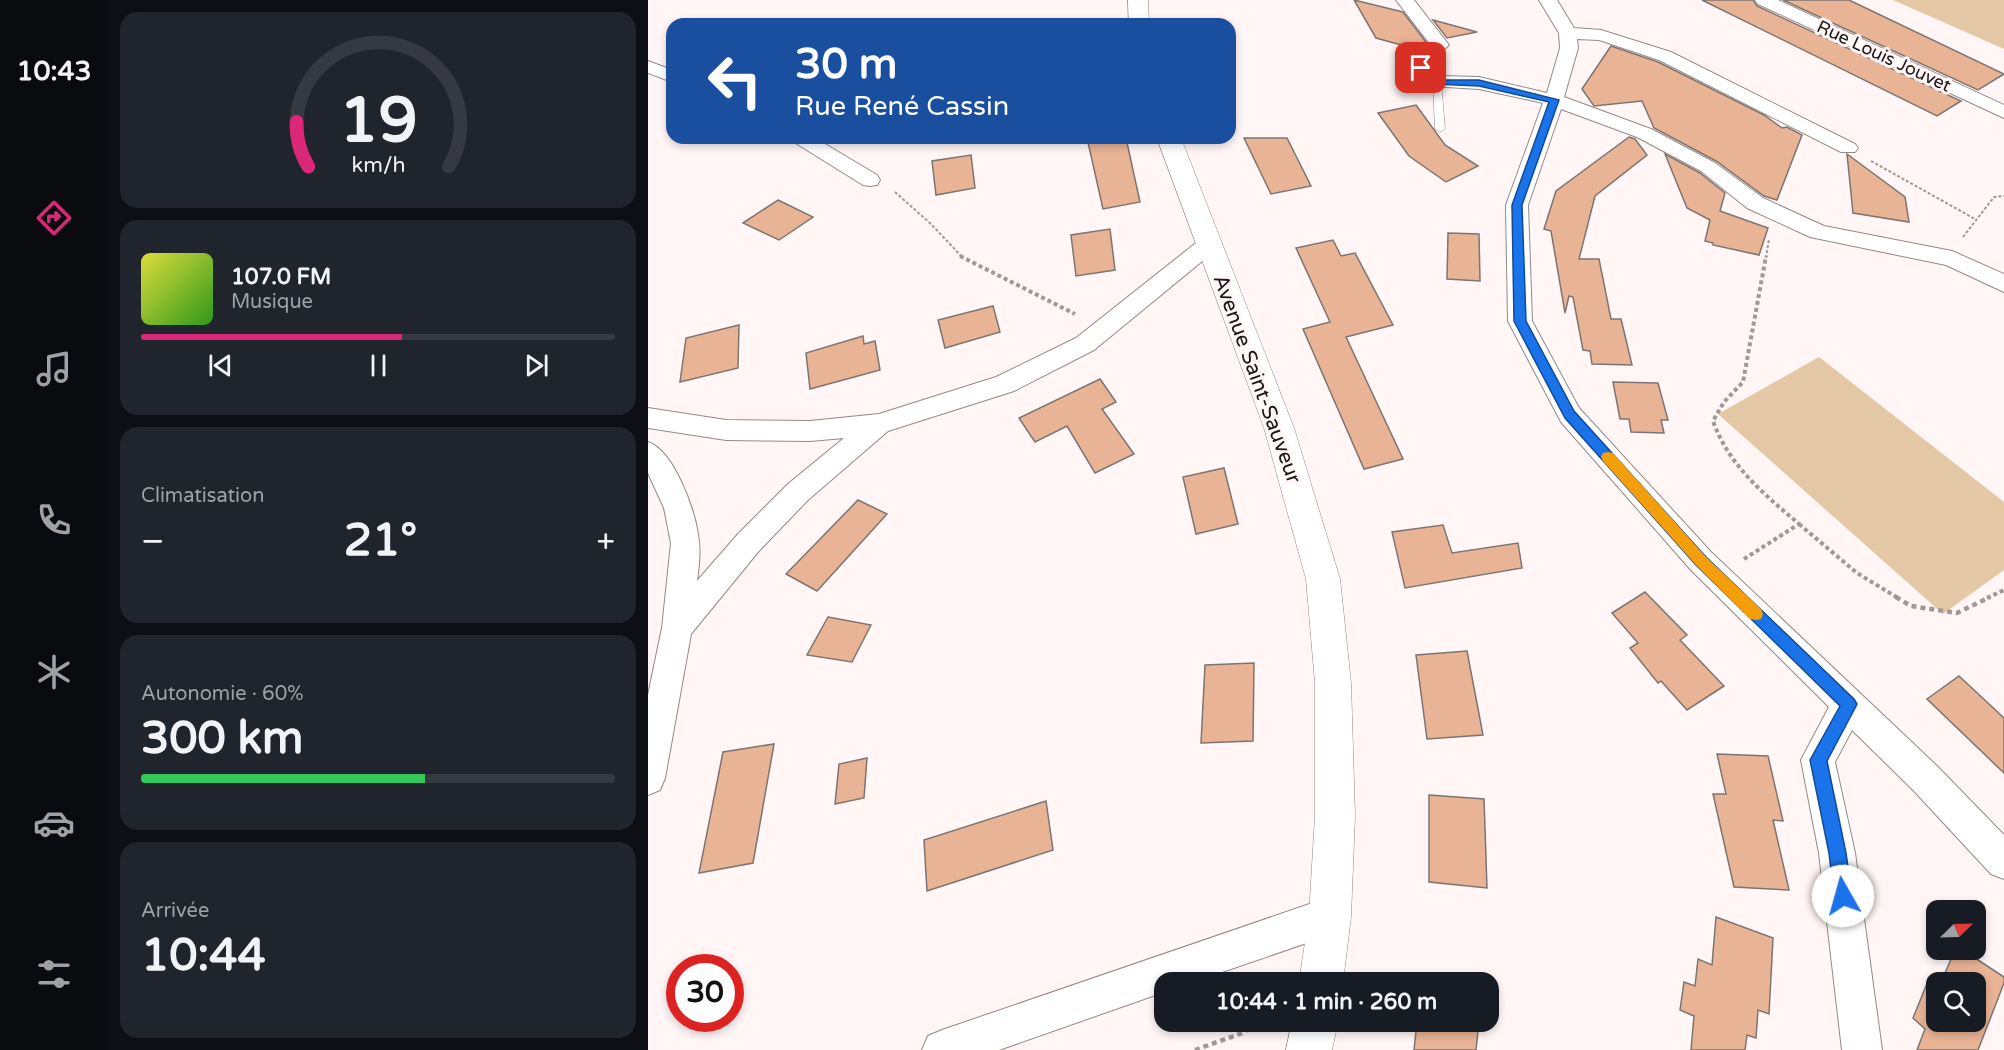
<!DOCTYPE html>
<html lang="fr">
<head>
<meta charset="utf-8">
<style>
	:root { --surface:#171b24; --page:#20242c; --text:#f1f3f6; --muted:#9ea1a6; --line:#363941; --accent:#db2777 }
	body { margin:0; font-family:"Varela Round",sans-serif; background:var(--page); color:var(--text); height:100vh; display:flex; flex-direction:column; font-size:22px; white-space:nowrap }
	* { box-sizing:border-box; margin:0 }
	p { font-size:20px; color:var(--muted) }
	.icon { flex:none; width:33px; height:33px; fill:none; stroke:currentColor; stroke-width:2; stroke-linecap:round; stroke-linejoin:round }
	.map { position:relative; flex:1; overflow:hidden }
	.sheet { display:flex; flex-direction:column; gap:12px; padding:12px; background:#0d0f14; width:540px }
	.sheet>* { flex:none }
	.banner { position:absolute; left:18px; top:18px; width:570px; height:126px; border-radius:18px; box-shadow:0 3px 9px #0003; background:#1a4fa0; color:#fff; overflow:hidden }
	.needle { width:39px; rotate:67deg }
	.buttons { position:absolute; left:1278px; top:900px; display:grid; gap:12px }
	.buttons a { display:grid; place-items:center; width:60px; height:60px; border-radius:12px; background:var(--surface); box-shadow:0 3px 9px #0003; font-size:30px }
	.speed { position:absolute; left:18px; top:954px; display:flex; gap:12px; font-size:30px; font-weight:700; text-align:center }
	.speed>* { display:grid; place-content:center; width:78px; height:78px; border-radius:50%; background:var(--surface); box-shadow:0 3px 9px #0003; line-height:1 }
	.speed .limit { border:9px solid #d22; background:#fff; color:#111 }
	.pin { position:absolute; display:grid; place-items:center; width:51px; height:51px; color:#fff; margin:-26px; border-radius:12px; box-shadow:0 3px 9px #0006 }
	.me { position:absolute; width:66px; margin:-33px; rotate:353deg; stroke-linejoin:round; filter:drop-shadow(0 0 4px #0008) }
	.turn { display:flex; align-items:center; gap:21px; height:126px; padding:0 30px; font-size:27px }
	.turn .icon { width:78px; height:78px; stroke-width:2.5 }
	.turn b { display:block; font-size:42px; line-height:51px }
	.big { font-size:45px; font-weight:800; line-height:1.1 }
	.sheet .tile { flex:1; display:flex; flex-direction:column; justify-content:center; gap:9px; min-width:0; padding:0 21px; border-radius:18px; background:var(--page) }
	.sheet .dial { align-items:center; gap:0 }
	.dial svg { height:156px; overflow:visible; fill:none; stroke:var(--line); stroke-width:7; stroke-linecap:round; text-anchor:middle }
	.dial text { fill:var(--text); stroke:none }
	.song { display:flex; align-items:center; gap:18px }
	.cover { width:72px; height:72px; border-radius:9px; background:linear-gradient(135deg,hsl(60 70% 55%),hsl(110 70% 35%)) }
	.played { height:6px; border-radius:3px; background:linear-gradient(90deg,var(--accent) 55%,var(--line) 55%) }
	.keys { display:flex; justify-content:space-around; direction:ltr }
	.heat { display:flex; justify-content:space-between; align-items:center; font-size:33px; direction:ltr }
	.charge { height:9px; border-radius:4px; background:linear-gradient(90deg,#34c759 60%,var(--line) 0) }
	.trip { position:absolute; left:506px; top:972px; width:345px; height:60px; border-radius:18px; background:var(--surface); box-shadow:0 3px 9px #0003; font-weight:800; line-height:60px; text-align:center }
	main { display:flex; flex:1; min-height:0 }
	.tabs { display:flex; flex-direction:column; width:108px; justify-content:space-around; align-items:center; background:#090b0e; color:var(--muted) }
	.tabs .icon { width:42px; height:42px }
	.tabs .active { color:var(--accent) }
	.tabs b { font-size:27px; color:var(--text) }
	.map>svg:first-child { display:block }
	.green { fill:#e4c8a6 }
	.building { fill:#e9b395; stroke:#7d7571; stroke-width:1.5 }
	.lines { fill:none; stroke-linecap:round; stroke-linejoin:round }
	.service-casing { stroke:#938a88; stroke-width:1 }
	.minor-casing { stroke:#938a88; stroke-width:2 }
	.tertiary-casing { stroke:#938a88; stroke-width:1 }
	.path-far2 { stroke:#9f9897; stroke-width:2; stroke-dasharray:3 2; stroke-linecap:butt }
	.path-far1 { stroke:#9f9897; stroke-width:4; stroke-dasharray:4 3; stroke-linecap:butt }
	.path { stroke:#9f9897; stroke-width:4.5; stroke-dasharray:5 4; stroke-linecap:butt }
	.service { fill:#fff; fill-rule:evenodd }
	.minor { fill:#fff; fill-rule:evenodd }
	.tertiary { fill:#fff; fill-rule:evenodd }
	.route { fill:#1a73e8; stroke:#114b97; stroke-width:1.5 }
	.slow { fill:#f59e0b }
	.labels { text-anchor:middle; dominant-baseline:central; stroke-width:6; stroke-linejoin:round; paint-order:stroke }
	.far-street-label { font-size:18px; fill:#1a1716; stroke:#fff6f5 }
	.street-label { font-size:21px; fill:#1a1716; stroke:#fff6f5 }
</style>
</head>
<body>
<main>
<nav class="tabs">
<b>10:43</b>
<svg class="icon active" aria-label="directions" viewBox="0 0 24 24"><path d="M12 3l9 9-9 9-9-9zM9 14v-3h6M13 9l2 2-2 2"/></svg>
<svg class="icon" aria-label="music" viewBox="0 0 24 24"><path d="M9 18V5l10-2v13"/><circle cx="6" cy="18" r="3"/><circle cx="16" cy="16" r="3"/></svg>
<svg class="icon" aria-label="phone" viewBox="0 0 24 24"><path d="M5 4h4l2 5-3 2q2 4 5 5l2-3 5 2v4C11 20 4 13 5 4z"/></svg>
<svg class="icon" aria-label="climate" viewBox="0 0 24 24"><path d="M12 3v18M4 7l16 10M4 17L20 7"/></svg>
<svg class="icon" aria-label="car" viewBox="0 0 24 24"><path d="M5 17H2v-5l4-1 3-4h7l3 4 3 1v5h-3M9 17h6M6 11h13"/><circle cx="7" cy="17" r="2"/><circle cx="17" cy="17" r="2"/></svg>
<svg class="icon" aria-label="filters" viewBox="0 0 24 24"><path d="M4 7h16M4 17h16"/><circle cx="9" cy="7" r="2"/><circle cx="15" cy="17" r="2"/></svg>
</nav>
<section class="sheet">
<div class="tile dial"><svg viewBox="0 0 100 80">
<path d="M14 69A42 42 0 1 1 86 69"/>
<path d="M14 69A42 42 0 0 1 8 46" stroke="#db2777"/>
<text x="50" y="56" font-size="32" font-weight="700">19</text>
<text x="50" y="72" font-size="11">km/h</text>
</svg></div>
<div class="tile">
<div class="song"><i class="cover"></i><div><b>107.0 FM</b><p>Musique</p></div></div>
<div class="played"></div>
<div class="keys"><svg class="icon" aria-label="previous" viewBox="0 0 24 24"><path d="M18 5L8 12l10 7zM5 5v14"/></svg><svg class="icon" aria-label="pause" viewBox="0 0 24 24"><path d="M8 5v14M16 5v14"/></svg><svg class="icon" aria-label="next" viewBox="0 0 24 24"><path d="M6 5l10 7-10 7zM19 5v14"/></svg></div>
</div>
<div class="tile"><p>Climatisation</p>
<div class="heat"><a>−</a><b class="big">21°</b><a>+</a></div>
</div>
<div class="tile"><p>Autonomie · 60%</p><b class="big">300 km</b><div class="charge"></div></div>
<div class="tile"><p>Arrivée</p><b class="big">10:44</b></div>
</section>
<div class="map">
<svg width="1356" height="1050" viewBox="0 0 1356 1050">
	<rect width="100%" height="100%" fill="#fff6f5"/>
	<g class="green">
		<polygon points="1245,0 1356,0 1356,49"/>
		<polygon points="1171,357 1356,502 1356,570 1295,614 1070,414"/>
	</g>
	<g class="building">
		<polygon points="706,0 755,12 778,42 757,46 728,38"/>
		<polygon points="1054,0 1105,0 1109,6 1313,101 1289,116"/>
		<polygon points="1135,0 1201,0 1356,74 1330,90"/>
		<polygon points="785,20 829,32 799,38"/>
		<polygon points="963,46 1010,62 1116,115 1134,128 1139,127 1154,135 1129,200 1116,196 1068,161 1006,128 994,101 946,106 934,89"/>
		<polygon points="768,105 797,145 830,166 798,182 761,156 730,113"/>
		<polygon points="981,137 987,139 999,155 947,196 931,259 951,259 963,319 973,319 984,365 944,364 942,351 935,350 925,297 921,296 917,313 903,231 896,229 908,191"/>
		<polygon points="439,138 478,138 492,202 455,209"/>
		<polygon points="596,138 639,138 663,186 623,194"/>
		<polygon points="1017,154 1052,173 1077,193 1072,211 1120,228 1111,255 1065,245 1065,243 1057,241 1062,220 1039,208"/>
		<polygon points="1199,154 1257,197 1261,222 1205,213"/>
		<polygon points="323,155 327,188 288,195 284,161"/>
		<polygon points="130,200 165,217 131,240 95,223"/>
		<polygon points="462,229 467,270 428,276 423,235"/>
		<polygon points="800,233 831,234 832,281 799,279"/>
		<polygon points="685,240 693,256 707,253 745,325 698,337 755,459 716,469 655,329 682,322 648,248"/>
		<polygon points="345,306 352,332 297,348 290,320"/>
		<polygon points="91,325 90,368 32,382 38,338"/>
		<polygon points="215,336 216,344 227,341 232,370 162,389 158,353"/>
		<polygon points="452,379 468,402 454,409 486,454 447,473 419,426 387,442 371,418"/>
		<polygon points="965,382 1010,383 1020,420 1013,420 1016,433 983,432 981,419 972,419"/>
		<polygon points="576,468 590,524 548,534 535,477"/>
		<polygon points="210,500 239,514 169,591 138,574"/>
		<polygon points="795,525 804,553 870,543 874,568 757,588 744,532"/>
		<polygon points="997,592 1039,635 1032,640 1076,686 1039,710 1013,681 1010,683 982,648 990,643 964,613"/>
		<polygon points="180,617 223,625 204,662 159,655"/>
		<polygon points="819,651 835,735 779,739 768,655"/>
		<polygon points="606,663 605,741 553,743 557,665"/>
		<polygon points="1311,676 1356,718 1356,773 1279,699"/>
		<polygon points="126,744 105,863 51,873 75,752"/>
		<polygon points="1069,754 1120,756 1135,821 1125,820 1141,890 1086,887 1065,794 1078,794"/>
		<polygon points="219,758 216,798 187,804 191,764"/>
		<polygon points="781,795 836,799 839,888 781,882"/>
		<polygon points="398,801 405,850 279,891 276,840"/>
		<polygon points="1068,917 1125,938 1121,1014 1110,1010 1108,1038 1099,1035 1097,1050 1043,1050 1046,1016 1032,1010 1036,982 1047,986 1050,959 1064,965"/>
		<polygon points="1307,950 1315,950 1356,977 1356,983 1330,1050 1269,1050 1277,1029 1265,1018 1280,981 1288,987 1288,1022 1328,1022 1328,982 1293,982"/>
		<polygon points="769,1022 831,1022 828,1050 766,1050"/>
	</g>
	<g class="lines">
		<g class="service-casing">
			<polygon id="service" points="789,79 793,82 797,129 792,132 787,129 785,82"/>
		</g>
		<g class="minor-casing">
			<g id="minor">
				<polygon points="748,0 766,0 801,45 783,61 782,67 794,76 831,77 899,93 912,48 911,33 891,0 909,0 926,28 953,30 1023,52 1207,144 1210,148 1207,152 1193,152 1011,60 951,40 929,39 930,48 916,97 1003,129 1067,163 1115,198 1176,226 1304,251 1356,274 1356,292 1298,265 1162,237 1099,208 1053,171 989,137 913,109 880,205 884,321 931,408 1063,552 1290,767 1356,835 1356,879 1343,874 1266,791 1204,730 1187,762 1207,853 1234,1050 1194,1050 1171,853 1153,760 1181,707 1043,570 913,422 860,321 858,205 895,103 831,89 782,86 764,68 768,55 782,44"/>
				<polygon points="1107,0 1130,0 1356,105 1356,118 1110,4"/>
				<polygon points="0,61 24,70 24,82 0,73"/>
				<polygon points="143,138 167,138 229,175 232,180 229,185 222,186 215,185 146,142"/>
				<path d="M561 237 569 239 572 244 569 249 446 350 366 391 240 431 160 500 110 552 43 634 17 778 12 790 0 795V695L14 628 23 543 16 508 0 473V442C26 451 46 508 50 534 53 550 51 566 49 581L90 534 140 484 196 438 162 441 78 440 0 428V408L78 420 162 421 231 414 348 377 428 338 553 239Z"/>
				<polygon points="682,897 695,903 701,916 695,929 682,935 545,982 516,982 516,992 351,1050 274,1050 280,1036 294,1030"/>
			</g>
		</g>
		<g class="tertiary-casing">
			<g id="tertiary">
				<polygon points="480,0 500,0 501,24 481,24"/>
				<polygon points="509,138 533,138 646,428 692,579 703,683 707,816 703,916 695,982 651,982 661,916 667,816 667,683 658,579 616,428"/>
				<polygon points="644,1022 690,1022 684,1050 638,1050"/>
			</g>
		</g>
		<g class="path-far2">
			<polyline points="1223,161 1327,219"/>
			<polyline points="247,192 283,224 315,258"/>
			<polyline points="1315,237 1346,197 1356,196"/>
			<polyline points="1118,258 1121,239"/>
		</g>
		<g class="path-far1">
			<polyline points="312,256 427,314"/>
			<polyline points="1151,524 1209,573 1250,598"/>
			<path d="M1096 559 1151 524C1116 494 1081 466 1065 421L1076 402 1095 382 1118 256"/>
			<polyline points="1339,598 1356,590"/>
		</g>
		<g class="path">
			<polyline points="1248,597 1263,606 1309,613 1342,597"/>
			<polyline points="547,1050 597,1032 605,1022"/>
		</g>
		<use href="#service" class="service"/>
		<use href="#minor" class="minor"/>
		<use href="#tertiary" class="tertiary"/>
	</g>
	<polygon class="route" points="773,65 791,80 831,80 911,100 874,205 878,321 926,411 1058,557 1206,699 1209,704 1206,710 1179,761 1198,853 1204,896 1201,902 1195,905 1189,902 1186,896 1181,853 1162,760 1192,706 1048,565 917,418 866,321 864,205 901,102 831,86 786,84 769,68"/>
	<polygon class="slow" points="960,452 965,453 1058,557 1113,609 1115,614 1113,619 1108,620 1102,619 1048,565 955,461 953,457 955,453"/>
	<g class="labels">
		<g class="far-street-label">
			<text transform="translate(1236 56) rotate(25)">Rue Louis Jouvet</text>
		</g>
		<g class="street-label">
			<text transform="translate(609 379) rotate(70)">Avenue Saint-Sauveur</text>
		</g>
	</g>
</svg>
<div class="buttons">
<a><svg class="needle" viewBox="-14 -14 28 28"><path d="M0-13l5 13h-10z" fill="#e53935"/><path d="M0 13l5-13h-10z" fill="#9ea1a6"/></svg></a>
<a><svg class="icon" aria-label="search" viewBox="0 0 24 24"><circle cx="10" cy="10" r="6"/><path d="M15 15l6 6"/></svg></a>
</div>
<div class="speed"><div class="limit">30</div></div>
<div class="pin" style="left:773px;top:68px;background:#d93025"><svg class="icon" aria-label="arrive" viewBox="0 0 24 24"><path d="M6 21V4h12l-3 4 3 4H6"/></svg></div>
<svg class="me" style="left:1195px;top:896px" viewBox="-20 -20 40 40"><circle r="19" fill="#fff"/><path d="M0-13L10 11 0 6-10 11z" fill="#1a73e8"/></svg>
<div class="trip">10:44 · 1 min · 260 m</div>
<div class="banner">
<div class="turn"><svg class="icon" aria-label="left" viewBox="0 0 24 24"><path d="M17 20v-9H6M10 6l-5 5 5 5"/></svg><div><b>30 m</b>Rue René Cassin</div></div>
</div>
</div>
</main>
</body>
</html>
